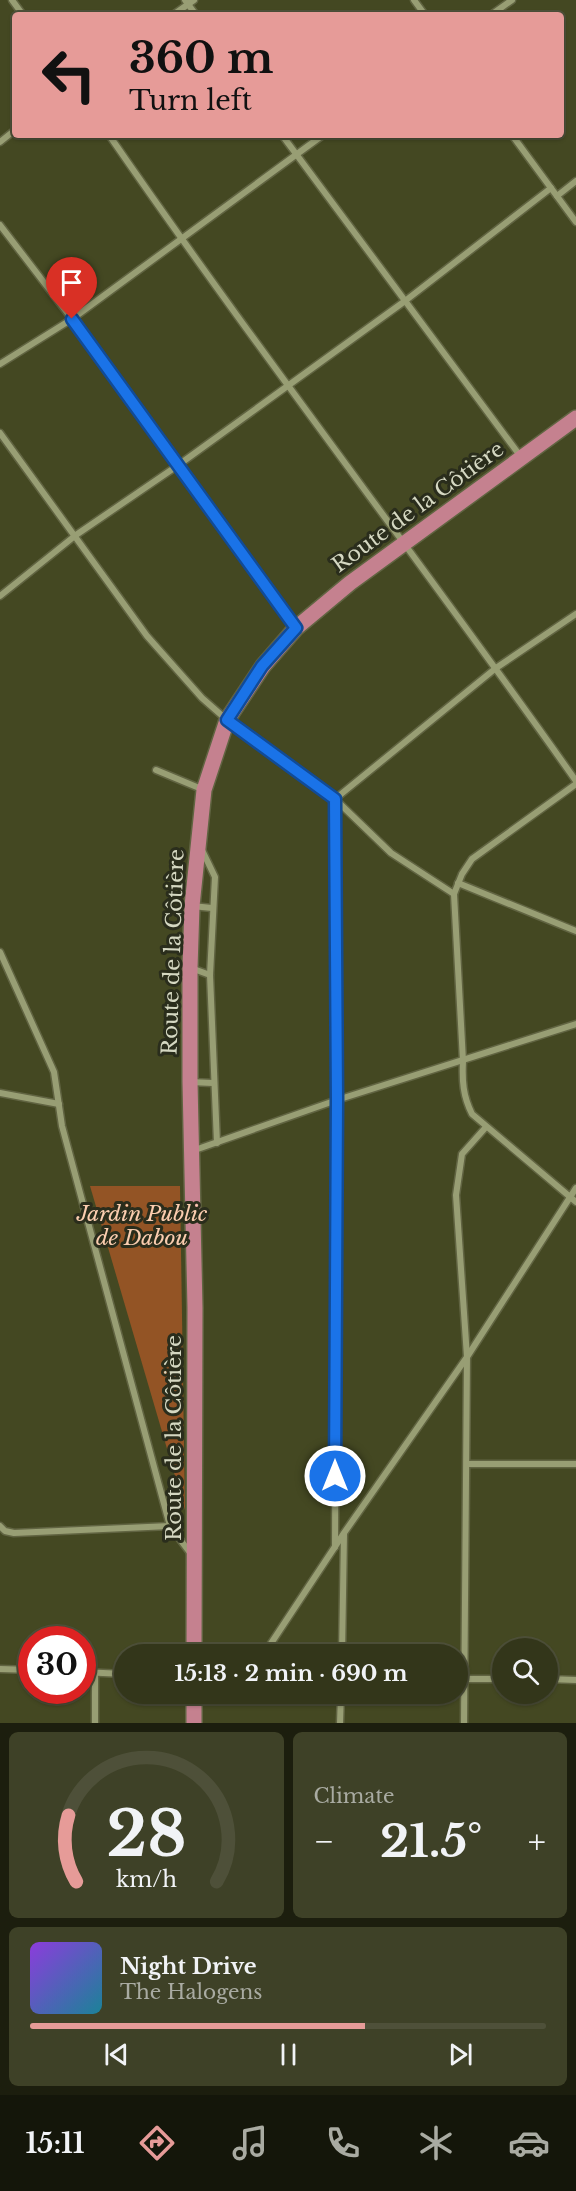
<!DOCTYPE html>
<html lang="en">
<head>
<meta charset="utf-8">
<style>
	:root { --surface:#33361a; --page:#3e4127; --text:#f1f3f6; --muted:#a9aba2; --line:#4e5039; --accent:#e69b98 }
	body { margin:0; font-family:"Libre Baskerville",serif; background:var(--page); color:var(--text); height:100vh; display:flex; flex-direction:column; font-size:22px; white-space:nowrap }
	* { box-sizing:border-box; margin:0 }
	p { font-size:20px; color:var(--muted) }
	.icon { flex:none; width:33px; height:33px; fill:none; stroke:currentColor; stroke-width:2; stroke-linecap:round; stroke-linejoin:round }
	.map { position:relative; height:1723px; overflow:hidden }
	.details { display:flex; flex-direction:column; gap:9px; padding:9px; background:#1c1e0e; flex:1 }
	.details>* { flex:none }
	.top-card { position:absolute; left:12px; top:12px; width:552px; height:126px; border-radius:6px; box-shadow:0 2px 4px #0004,0 0 0 2px var(--line); background:#e69b98; color:#111; overflow:hidden }
	.controls { position:absolute; left:492px; top:1638px; display:grid; gap:12px }
	.controls a { display:grid; place-items:center; width:66px; height:66px; border-radius:50%; background:var(--surface); box-shadow:0 2px 4px #0004,0 0 0 2px var(--line); font-size:30px }
	.speed { position:absolute; left:18px; top:1626px; display:flex; gap:12px; font-size:30px; font-weight:700; text-align:center }
	.speed>* { display:grid; place-content:center; width:78px; height:78px; border-radius:50%; background:var(--surface); box-shadow:0 2px 4px #0004,0 0 0 2px var(--line); line-height:1 }
	.speed .limit { border:9px solid #d22; background:#fff; color:#111 }
	.pin { position:absolute; display:grid; place-items:center; width:51px; height:51px; color:#fff; margin:-62px -26px; border-radius:50% 50% 50% 0; rotate:-45deg; box-shadow:0 0 6px #0007 }
	.pin .icon { rotate:45deg }
	.me { position:absolute; width:66px; margin:-33px; rotate:0deg; stroke-linejoin:round; filter:drop-shadow(0 0 4px #0008) }
	.turn { display:flex; align-items:center; gap:21px; height:126px; padding:0 18px; font-size:27px }
	.turn .icon { width:78px; height:78px; stroke-width:2.5 }
	.turn b { display:block; font-size:42px; line-height:51px }
	.big { font-size:45px; font-weight:700; line-height:1.1 }
	.details .tile { flex:1; display:flex; flex-direction:column; justify-content:center; gap:9px; min-width:0; padding:0 21px; border-radius:9px; background:var(--page) }
	.details .dial { align-items:center; gap:0 }
	.dial svg { height:156px; overflow:visible; fill:none; stroke:var(--line); stroke-width:7; stroke-linecap:round; text-anchor:middle }
	.dial text { fill:var(--text); stroke:none }
	.song { display:flex; align-items:center; gap:18px }
	.cover { width:72px; height:72px; border-radius:9px; background:linear-gradient(135deg,hsl(270 70% 55%),hsl(190 70% 35%)) }
	.played { height:6px; border-radius:3px; background:linear-gradient(90deg,var(--accent) 65%,var(--line) 65%) }
	.keys { display:flex; justify-content:space-around; direction:ltr }
	.heat { display:flex; justify-content:space-between; align-items:center; font-size:33px; direction:ltr }
	.details .tiles { flex:1; display:grid; gap:9px; grid-template-columns:1fr 1fr }
	.tile:last-child { grid-column:span 2 }
	.trip { position:absolute; left:114px; top:1644px; width:354px; height:60px; border-radius:30px; background:var(--surface); box-shadow:0 2px 4px #0004,0 0 0 2px var(--line); font-weight:700; line-height:60px; text-align:center }
	.dock { display:flex; height:96px; justify-content:space-around; align-items:center; background:#14160a; color:var(--muted) }
	.dock .icon { width:42px; height:42px }
	.dock .current { color:var(--accent) }
	.dock b { font-size:27px; color:var(--text) }
	.map>svg:first-child { display:block }
	.green { fill:#935425 }
	.lines { fill:none; stroke-linecap:round; stroke-linejoin:round }
	.street-casing { stroke:#616442; stroke-width:9 }
	.primary-casing { stroke:#616442; stroke-width:18 }
	.street { stroke:#989e74; stroke-width:6 }
	.primary { stroke:#c5818f; stroke-width:15 }
	.route-casing { stroke:#114b97; stroke-width:15 }
	.route { stroke:#1a73e8; stroke-width:10 }
	.labels { text-anchor:middle; dominant-baseline:central; stroke-width:6; stroke-linejoin:round; paint-order:stroke }
	.street-label { font-size:21px; fill:#d5d8c2; stroke:#2a2d1c }
	.park-label { font-size:21px; font-style:italic; fill:#fbcdaf; stroke:#2a2d1c }
</style>
</head>
<body>
<div class="map">
<svg width="576" height="1723" viewBox="0 0 576 1723">
	<rect width="100%" height="100%" fill="#444822"/>
	<polygon class="green" points="90,1186 180,1186 185,1510"/>
	<g class="lines">
		<g class="street-casing">
			<g id="street">
				<polyline points="12,0 23,15"/>
				<polyline points="185,0 196,15"/>
				<polyline points="414,0 425,15"/>
				<polyline points="173,15 194,0"/>
				<polyline points="491,15 512,0"/>
				<path d="M109 135C260 354 423 564 576 781"/>
				<polyline points="282,135 521,457"/>
				<polyline points="512,135 576,222"/>
				<polyline points="0,142 15,130"/>
				<polyline points="557,196 576,181"/>
				<polyline points="0,225 72,319 296,628"/>
				<polyline points="0,364 72,319 323,135"/>
				<polyline points="0,433 147,636 202,698 227,720 335,799 391,853 454,894"/>
				<polyline points="0,596 76,535 177,466 405,301 551,188"/>
				<polyline points="156,770 204,790"/>
				<path d="M576 784 472 859 462 874 454 894 463 1061C462 1081 463 1096 472 1114L576 1202"/>
				<polyline points="335,799 496,668 576,614"/>
				<polyline points="202,850 215,877 210,975 217,1143"/>
				<polyline points="458,883 576,931"/>
				<polyline points="192,906 212,908"/>
				<polyline points="0,952 54,1072 62,1126 170,1526 191,1554"/>
				<polyline points="191,968 210,975"/>
				<polyline points="190,1082 213,1083"/>
				<polyline points="0,1093 59,1104"/>
				<polyline points="192,1151 337,1100 576,1024"/>
				<polyline points="467,1464 576,1464"/>
				<polyline points="0,1526 5,1531 14,1533 170,1526"/>
				<polyline points="335,1547 337,1100 335,799"/>
				<polyline points="264,1654 344,1533 467,1357 576,1188"/>
				<polyline points="342,1654 344,1534"/>
				<polyline points="0,1669 32,1670"/>
				<polyline points="82,1672 124,1674"/>
				<polyline points="458,1679 502,1679"/>
				<polyline points="548,1679 576,1680"/>
				<polyline points="95,1723 95,1673"/>
				<polyline points="340,1723 341,1694"/>
				<polyline points="464,1723 467,1357 456,1195 462,1154 486,1127"/>
			</g>
		</g>
		<g class="primary-casing">
			<g id="primary">
				<polyline points="194,1654 195,1308 190,1082 190,968 192,906 204,790 227,720 263,666 296,628 350,583 576,418"/>
				<polyline points="194,1723 194,1694"/>
			</g>
		</g>
		<use href="#street" class="street"/>
		<use href="#primary" class="primary"/>
	</g>
	<g class="lines">
		<g class="route-casing">
			<polyline id="route" points="72,319 296,628 262,666 227,720 335,799 337,1100 335,1476"/>
		</g>
		<use href="#route" class="route"/>
	</g>
	<g class="labels">
		<g class="street-label">
			<text transform="translate(418 507) rotate(-36)">Route de la Côtière</text>
			<text transform="translate(173 952) rotate(-88)">Route de la Côtière</text>
			<text transform="translate(174 1438) rotate(-90)">Route de la Côtière</text>
		</g>
		<g class="park-label">
			<text x="142" y="1214">Jardin Public<tspan x="142" dy="24">de Dabou</tspan></text>
		</g>
	</g>
</svg>
<div class="controls">
<a><svg class="icon" aria-label="search" viewBox="0 0 24 24"><circle cx="10" cy="10" r="6"/><path d="M15 15l6 6"/></svg></a>
</div>
<div class="speed"><div class="limit">30</div></div>
<div class="pin" style="left:72px;top:319px;background:#d93025"><svg class="icon" aria-label="arrive" viewBox="0 0 24 24"><path d="M6 21V4h12l-3 4 3 4H6"/></svg></div>
<svg class="me" style="left:335px;top:1476px" viewBox="-20 -20 40 40"><circle r="17" fill="#1a73e8" stroke="#fff" stroke-width="3"/><path d="M0-11L8 9 0 5-8 9z" fill="#fff"/></svg>
<div class="trip">15:13 · 2 min · 690 m</div>
<div class="top-card">
<div class="turn"><svg class="icon" aria-label="left" viewBox="0 0 24 24"><path d="M17 20v-9H6M10 6l-5 5 5 5"/></svg><div><b>360 m</b>Turn left</div></div>
</div>
</div>
<section class="details">
<div class="tiles">
<div class="tile dial"><svg viewBox="0 0 100 80">
<path d="M14 69A42 42 0 1 1 86 69"/>
<path d="M14 69A42 42 0 0 1 10 35" stroke="#e69b98"/>
<text x="50" y="56" font-size="32" font-weight="700">28</text>
<text x="50" y="72" font-size="11">km/h</text>
</svg></div>
<div class="tile"><p>Climate</p>
<div class="heat"><a>−</a><b class="big">21.5°</b><a>+</a></div>
</div>
<div class="tile">
<div class="song"><i class="cover"></i><div><b>Night Drive</b><p>The Halogens</p></div></div>
<div class="played"></div>
<div class="keys"><svg class="icon" aria-label="previous" viewBox="0 0 24 24"><path d="M18 5L8 12l10 7zM5 5v14"/></svg><svg class="icon" aria-label="pause" viewBox="0 0 24 24"><path d="M8 5v14M16 5v14"/></svg><svg class="icon" aria-label="next" viewBox="0 0 24 24"><path d="M6 5l10 7-10 7zM19 5v14"/></svg></div>
</div>
</div>
</section>
<nav class="dock">
<b>15:11</b>
<svg class="icon current" aria-label="directions" viewBox="0 0 24 24"><path d="M12 3l9 9-9 9-9-9zM9 14v-3h6M13 9l2 2-2 2"/></svg>
<svg class="icon" aria-label="music" viewBox="0 0 24 24"><path d="M9 18V5l10-2v13"/><circle cx="6" cy="18" r="3"/><circle cx="16" cy="16" r="3"/></svg>
<svg class="icon" aria-label="phone" viewBox="0 0 24 24"><path d="M5 4h4l2 5-3 2q2 4 5 5l2-3 5 2v4C11 20 4 13 5 4z"/></svg>
<svg class="icon" aria-label="climate" viewBox="0 0 24 24"><path d="M12 3v18M4 7l16 10M4 17L20 7"/></svg>
<svg class="icon" aria-label="car" viewBox="0 0 24 24"><path d="M5 17H2v-5l4-1 3-4h7l3 4 3 1v5h-3M9 17h6M6 11h13"/><circle cx="7" cy="17" r="2"/><circle cx="17" cy="17" r="2"/></svg>
</nav>
</body>
</html>
